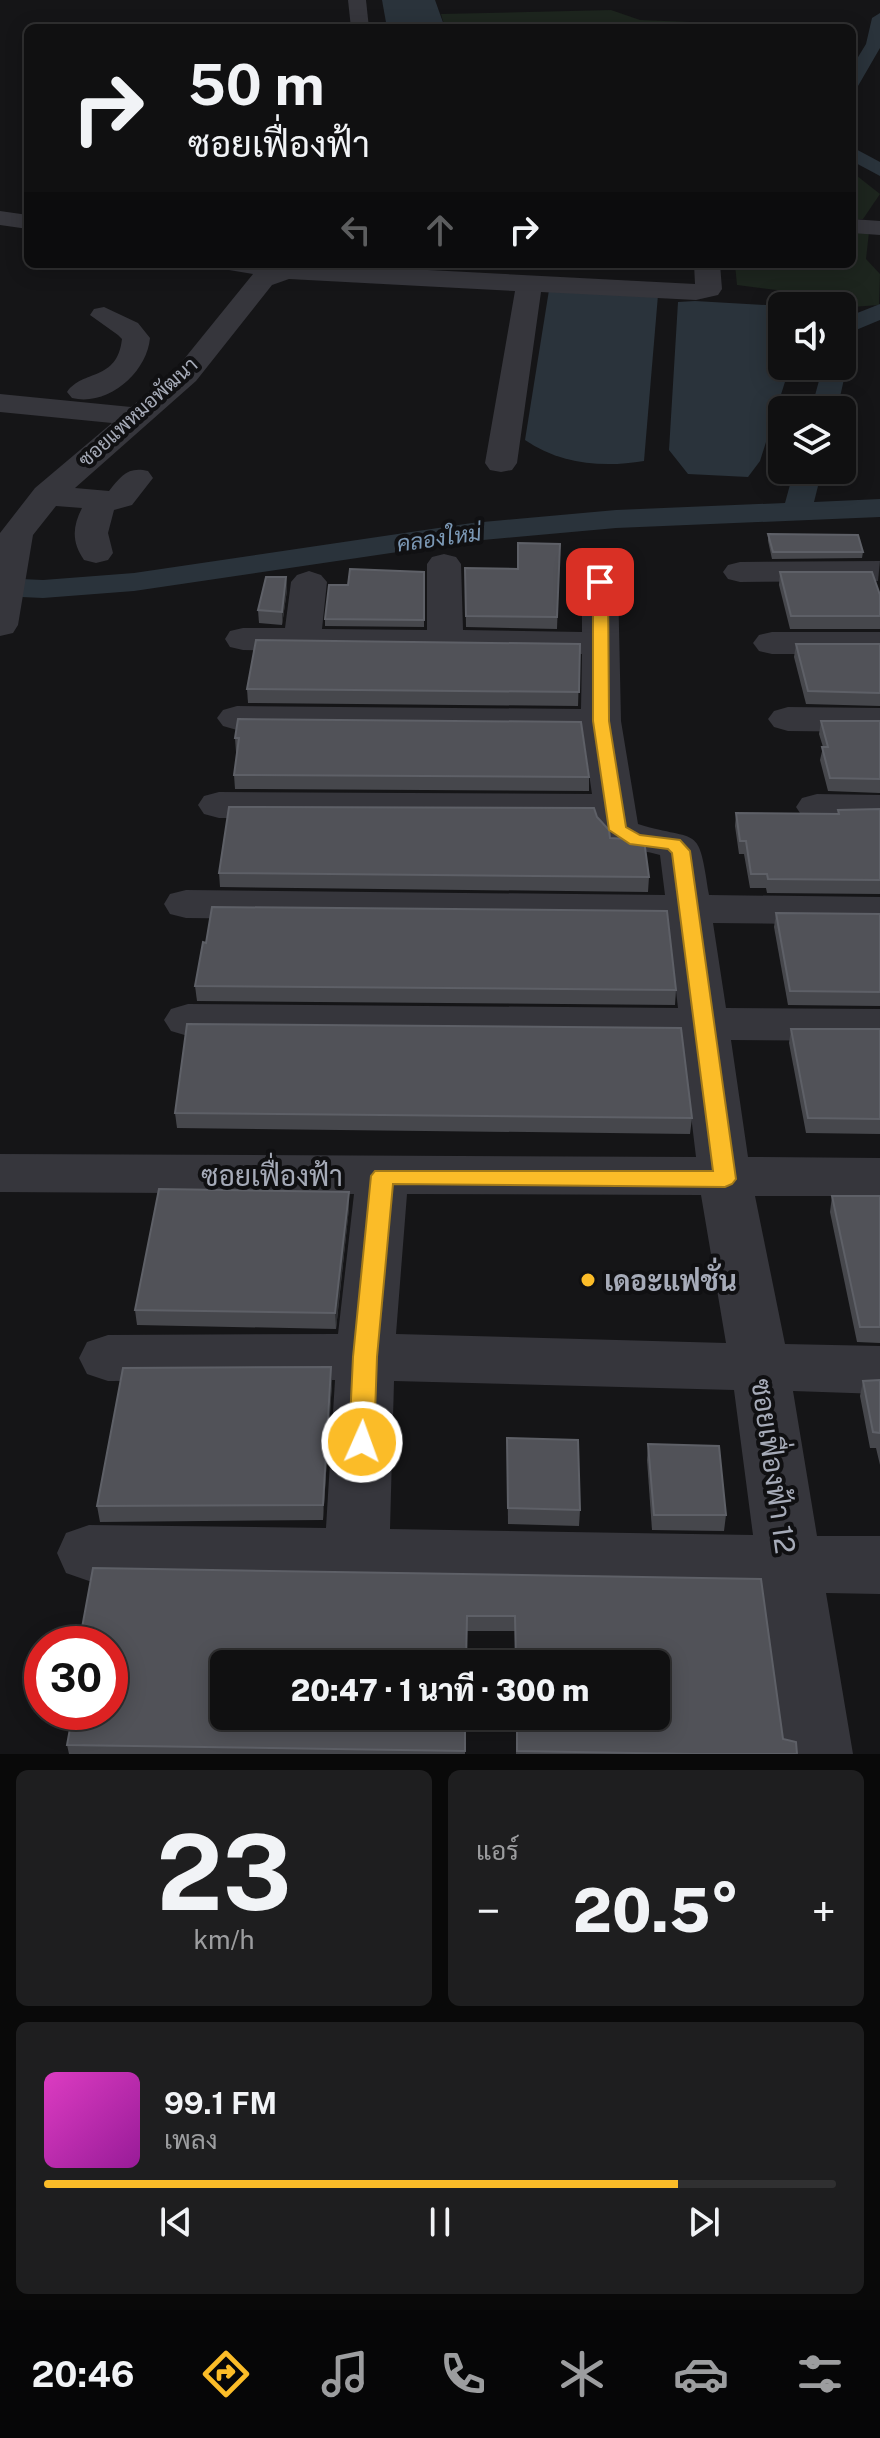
<!DOCTYPE html>
<html lang="th">
<head>
<meta charset="utf-8">
<style>
	:root { --surface:#101011; --page:#1e1e1f; --text:#f1f3f6; --muted:#9c9d9f; --line:#303031; --accent:#fbbc28 }
	body { margin:0; font-family:"Public Sans",Sarabun,sans-serif; background:var(--page); color:var(--text); height:100vh; display:flex; flex-direction:column; font-size:30px; white-space:nowrap }
	* { box-sizing:border-box; margin:0 }
	p { font-size:26px; color:var(--muted) }
	.icon { flex:none; width:44px; height:44px; fill:none; stroke:currentColor; stroke-width:2; stroke-linecap:round; stroke-linejoin:round }
	.map { position:relative; height:1754px; overflow:hidden }
	.sheet { display:flex; flex-direction:column; gap:16px; padding:16px; background:#090909; flex:1 }
	.sheet>* { flex:none }
	.hud { position:absolute; left:24px; top:24px; width:832px; height:244px; border-radius:12px; box-shadow:0 4px 20px #0003,0 0 0 2px var(--line); background:#101011; color:var(--text); overflow:hidden }
	.fabs { position:absolute; left:768px; top:292px; display:grid; gap:16px }
	.fabs a { display:grid; place-items:center; width:88px; height:88px; border-radius:12px; background:var(--surface); box-shadow:0 4px 20px #0003,0 0 0 2px var(--line); font-size:40px }
	.speed { position:absolute; left:24px; top:1626px; display:flex; gap:16px; font-size:40px; font-weight:700; text-align:center }
	.speed>* { display:grid; place-content:center; width:104px; height:104px; border-radius:50%; background:var(--surface); box-shadow:0 4px 20px #0003,0 0 0 2px var(--line); line-height:1 }
	.speed .limit { border:12px solid #d22; background:#fff; color:#111 }
	.pin { position:absolute; display:grid; place-items:center; width:68px; height:68px; color:#fff; margin:-34px; border-radius:16px; box-shadow:0 4px 12px #0006 }
	.me { position:absolute; width:88px; margin:-44px; rotate:2deg; stroke-linejoin:round; filter:drop-shadow(0 0 6px #0008) }
	.turn { display:flex; align-items:center; gap:28px; height:168px; padding:0 32px; font-size:36px }
	.turn .icon { width:104px; height:104px; stroke-width:2.5 }
	.turn b { display:block; font-size:56px; line-height:68px }
	.lanes { display:flex; align-items:center; height:76px; padding:0 32px; background:#0003; justify-content:center; gap:40px; direction:ltr }
	.lanes .off { opacity:.35 }
	.big { font-size:60px; font-weight:800; line-height:1.1 }
	.sheet .tile { flex:1; display:flex; flex-direction:column; justify-content:center; gap:12px; min-width:0; padding:0 28px; border-radius:12px; background:var(--page) }
	.sheet .dial { align-items:center; gap:0 }
	.dial b { font-size:104px; line-height:1 }
	.song { display:flex; align-items:center; gap:24px }
	.cover { width:96px; height:96px; border-radius:12px; background:linear-gradient(135deg,hsl(310 70% 55%),hsl(300 70% 35%)) }
	.played { height:8px; border-radius:4px; background:linear-gradient(90deg,var(--accent) 80%,var(--line) 80%) }
	.keys { display:flex; justify-content:space-around; direction:ltr }
	.heat { display:flex; justify-content:space-between; align-items:center; font-size:44px; direction:ltr }
	.sheet .tiles { flex:1; display:grid; gap:16px; grid-template-columns:1fr 1fr }
	.tile:last-child { grid-column:span 2 }
	.trip { position:absolute; left:210px; top:1650px; width:460px; height:80px; border-radius:12px; background:var(--surface); box-shadow:0 4px 20px #0003,0 0 0 2px var(--line); font-weight:800; line-height:80px; text-align:center }
	.tabs { display:flex; height:128px; justify-content:space-around; align-items:center; background:#060607; color:var(--muted) }
	.tabs .icon { width:56px; height:56px }
	.tabs .selected { color:var(--accent) }
	.tabs b { font-size:36px; color:var(--text) }
	.map>svg:first-child { display:block }
	.green { fill:#1d251e }
	.water { fill:#2a333b }
	.lines { fill:none; stroke-linecap:round; stroke-linejoin:round }
	.canal { fill:#2a333b; fill-rule:evenodd }
	.minor { fill:#36363c; fill-rule:evenodd }
	.wall { fill:#46474c }
	.shaded-wall { fill:#2e2f32 }
	.building { fill:#515258; stroke:#5e6067; stroke-width:2 }
	.route { fill:#fbbc28; stroke:#a37a1a; stroke-width:2 }
	.poi-dot { fill:#fbbc28; stroke:#101012; stroke-width:3 }
	.labels { text-anchor:middle; dominant-baseline:central; stroke-width:8; stroke-linejoin:round; paint-order:stroke }
	.far-street-label { font-size:20px; fill:#a6abb8; stroke:#101012 }
	.far-water-label { font-size:22px; font-style:italic; fill:#7b98b5; stroke:#101012 }
	.near-street-label { font-size:28px; fill:#a6abb8; stroke:#101012 }
	.near-poi-label { font-size:28px; font-weight:bold; fill:#a6abb8; stroke:#101012; text-anchor:start }
</style>
</head>
<body>
<div class="map">
<svg width="880" height="1754" viewBox="0 0 880 1754">
	<rect width="100%" height="100%" fill="#151517"/>
	<g class="green">
		<polygon points="611,10 640,20 837,28 445,28 441,14"/>
		<polygon points="852,172 880,194 863,219 852,219"/>
		<polygon points="852,231 869,232 866,259 880,274 879,305 852,307 793,292 737,285 735,264 852,264"/>
	</g>
	<g class="water">
		<polygon points="382,0 435,0 445,28 387,28"/>
		<path d="M549 290 658 295 644 461C602 468 560 464 525 440Z"/>
		<polygon points="695,301 782,306 782,366 790,366 760,461 748,477 688,474 669,450 678,302"/>
	</g>
	<g class="lines">
		<g class="canal">
			<polygon points="880,13 880,48 858,86 852,87 852,67 866,44 872,18"/>
			<polygon points="852,147 880,162 880,176 852,161"/>
			<polygon points="880,304 880,320 856,330 851,345 842,347 842,319"/>
			<polygon points="842,360 847,366 837,410 811,410 823,366 842,366"/>
			<polygon points="794,470 822,470 814,502 880,499 880,517 616,528 472,541 134,591 43,598 0,596 0,578 43,580 134,573 472,523 616,510 785,503"/>
		</g>
		<g class="minor">
			<polygon points="348,0 366,0 369,28 351,28"/>
			<polygon points="0,211 28,215 28,229 0,225"/>
			<polygon points="852,219 880,221 880,235 852,233"/>
			<path d="M219 264H353L351 266 695 284 694 264H720L722 289 718 295 696 300 541 292 517 463 512 470 501 472 490 470 485 463 515 291 289 279 272 285 196 381 75 488 109 491C121 476 128 466 148 471L153 478 132 505 114 510 108 533 113 553 108 560 96 563 84 560C72 543 72 527 82 508L56 506 33 535 18 625 13 633 0 636V533L35 488 112 423 0 412V394L131 407 176 369 253 274 223 269Z"/>
			<path d="M104 307 138 323 150 338C147 373 107 407 72 398L67 392C83 369 117 382 122 339L118 335 90 315 94 309Z"/>
			<path d="M444 554 456 557 461 564 463 630 582 632V582L588 575 600 571 612 575 618 582 621 721 638 824C700 843 698 822 709 895L880 897V925L713 923 726 1008 880 1009V1041L731 1040 748 1157 880 1158V1196H755L785 1344 880 1346V1394L793 1391 817 1536H880V1594L826 1593 853 1754H783L761 1592 89 1581 66 1573 57 1553 66 1533 89 1525 326 1528 335 1380 108 1381 87 1374 79 1358 87 1342 108 1335 338 1334 354 1194 0 1192V1154L696 1157 682 1040 188 1036 171 1031 164 1020 171 1009 188 1004 678 1008 668 923 186 918 170 914 164 904 170 894 186 890 665 895 660 855C635 847 600 852 595 819L219 818 204 814 198 805 204 796 219 792 592 794 583 733 237 730 223 726 217 718 223 710 237 706 581 709 582 654 243 650 230 647 225 639 230 631 243 628H285L291 582 297 575 309 571 321 575 327 582 322 629 427 630V564L432 557ZM407 1194 701 1195 726 1343 396 1334ZM394 1381 734 1390 753 1535 390 1529Z"/>
			<polygon points="880,561 878,581 740,582 728,579 723,572 728,565 740,562"/>
			<polygon points="772,632 880,632 880,654 772,654 759,651 753,643 759,635"/>
			<polygon points="788,707 880,708 880,732 788,731 774,727 768,719 774,711"/>
			<polygon points="817,794 880,795 880,821 817,820 802,816 796,807 802,798"/>
		</g>
	</g>
	<g class="wall">
		<polygon points="768,534 863,552 862,558 772,559 768,541"/>
		<polygon points="560,544 557,629 466,627 465,568 518,569"/>
		<polygon points="424,572 424,627 325,626 325,619 348,585"/>
		<polygon points="780,572 880,595 880,629 790,629 779,585"/>
		<polygon points="286,577 287,590 282,625 259,623 258,610"/>
		<polygon points="580,644 578,706 248,703 247,689"/>
		<polygon points="796,644 880,644 880,706 806,704 794,657"/>
		<polygon points="821,721 880,721 880,793 828,791 820,760 823,747 819,734"/>
		<polygon points="235,738 589,777 589,791 235,789 234,775 237,752 236,752"/>
		<polygon points="880,809 880,894 767,893 766,888 750,888 744,854 739,854 735,826 736,813 838,814 838,810"/>
		<polygon points="597,817 610,838 649,877 648,892 220,887 219,873"/>
		<polygon points="776,913 880,914 880,1006 788,1005 774,927"/>
		<polygon points="206,943 676,990 675,1005 197,1001 195,986"/>
		<polygon points="791,1029 880,1029 880,1134 806,1133 789,1043"/>
		<polygon points="175,1113 692,1118 690,1134 177,1128"/>
		<polygon points="832,1196 880,1196 880,1343 857,1342 830,1212"/>
		<polygon points="349,1208 336,1329 137,1325 135,1310"/>
		<polygon points="331,1367 332,1383 323,1520 100,1522 97,1506"/>
		<polygon points="880,1380 880,1465 876,1448 870,1448 860,1396 863,1381"/>
		<polygon points="507,1438 580,1510 579,1526 508,1524"/>
		<polygon points="648,1444 726,1515 724,1531 652,1530 647,1460"/>
		<polygon points="761,1579 783,1739 797,1754 516,1754 516,1716 656,1716 656,1664 515,1664 515,1631 467,1631 465,1754 69,1754 67,1745 110,1644"/>
	</g>
	<g class="shaded-wall">
		<polygon points="286,577 287,590 282,625 282,612"/>
		<polygon points="349,1192 349,1208 336,1329 335,1313"/>
		<polygon points="331,1367 332,1383 323,1520 323,1505"/>
	</g>
	<g class="building">
		<polygon points="768,534 858,535 863,552 773,552"/>
		<polygon points="518,543 560,544 557,617 466,616 465,568 518,569"/>
		<polygon points="350,569 424,572 424,620 325,619 329,585 348,585"/>
		<polygon points="780,572 872,572 880,595 880,616 791,616"/>
		<polygon points="266,577 286,577 282,612 258,610"/>
		<polygon points="256,640 580,644 579,692 247,689"/>
		<polygon points="796,644 880,644 880,693 808,691"/>
		<polygon points="238,719 581,722 589,777 234,775 239,738 235,738"/>
		<polygon points="821,721 880,721 880,779 830,778 822,747 828,747"/>
		<polygon points="229,807 594,808 597,817 609,830 610,838 644,840 649,877 219,873"/>
		<polygon points="880,809 880,880 768,879 767,874 751,874 746,841 740,841 736,813 839,814 838,810"/>
		<polygon points="212,907 667,911 676,990 195,986 203,942 206,943"/>
		<polygon points="776,913 880,914 880,992 790,991"/>
		<polygon points="187,1024 681,1028 692,1118 175,1113"/>
		<polygon points="791,1029 880,1029 880,1119 808,1118"/>
		<polygon points="159,1189 349,1192 335,1313 135,1310"/>
		<polygon points="832,1196 880,1196 880,1327 860,1327"/>
		<polygon points="331,1367 323,1505 97,1506 123,1368"/>
		<polygon points="880,1380 880,1433 873,1432 863,1381"/>
		<polygon points="507,1438 578,1440 580,1510 508,1508"/>
		<polygon points="648,1444 719,1446 726,1515 654,1515"/>
		<polygon points="93,1568 761,1579 783,1739 796,1742 797,1754 694,1754 517,1751 517,1716 656,1716 656,1664 516,1664 515,1616 467,1616 466,1664 224,1664 224,1716 465,1716 465,1751 67,1745 73,1712 110,1712 110,1644 79,1644"/>
	</g>
	<polygon class="route" points="600,577 608,582 609,721 626,827 640,835 680,840 690,851 736,1179 732,1184 725,1187 393,1184 377,1357 374,1442 371,1449 362,1452 353,1449 349,1442 353,1357 371,1176 375,1171 713,1171 672,853 668,849 630,844 609,830 593,721 593,582"/>
	<circle class="poi-dot" cx="588" cy="1280" r="8"/>
	<g class="labels">
		<g class="far-street-label">
			<text transform="translate(138 412) rotate(-42)">ซอยแพหมอพัฒนา</text>
		</g>
		<g class="far-water-label">
			<text transform="translate(439 538) rotate(-8)">คลองใหม่</text>
		</g>
		<g class="near-street-label">
			<text x="272" y="1175">ซอยเฟื่องฟ้า</text>
			<text transform="translate(774 1466) rotate(82)">ซอยเฟื่องฟ้า 12</text>
		</g>
		<g class="near-poi-label">
			<text x="604" y="1280">เดอะแฟชั่น</text>
		</g>
	</g>
</svg>
<div class="fabs">
<a><svg class="icon" aria-label="sound" viewBox="0 0 24 24"><path d="M4 9h4l5-4v14l-5-4H4zM17 9q2 3 0 6"/></svg></a>
<a><svg class="icon" aria-label="layers" viewBox="0 0 24 24"><path d="M12 4l9 5-9 5-9-5zM3 14l9 5 9-5"/></svg></a>
</div>
<div class="speed"><div class="limit">30</div></div>
<div class="pin" style="left:600px;top:582px;background:#d93025"><svg class="icon" aria-label="arrive" viewBox="0 0 24 24"><path d="M6 21V4h12l-3 4 3 4H6"/></svg></div>
<svg class="me" style="left:362px;top:1442px" viewBox="-20 -20 40 40"><circle r="17" fill="#fbbc28" stroke="#fff" stroke-width="3"/><path d="M0-11L8 9 0 5-8 9z" fill="#fff"/></svg>
<div class="trip">20:47 · 1 นาที · 300 m</div>
<div class="hud">
<div class="turn"><svg class="icon" aria-label="right" viewBox="0 0 24 24"><path d="M7 20v-9h11M14 6l5 5-5 5"/></svg><div><b>50 m</b>ซอยเฟื่องฟ้า</div></div>
<div class="lanes"><svg class="icon off" aria-label="left" viewBox="0 0 24 24"><path d="M17 20v-9H6M10 6l-5 5 5 5"/></svg><svg class="icon off" aria-label="ahead" viewBox="0 0 24 24"><path d="M12 20V5M6 11l6-6 6 6"/></svg><svg class="icon" aria-label="right" viewBox="0 0 24 24"><path d="M7 20v-9h11M14 6l5 5-5 5"/></svg></div>
</div>
</div>
<section class="sheet">
<div class="tiles">
<div class="tile dial"><b>23</b><p>km/h</p></div>
<div class="tile"><p>แอร์</p>
<div class="heat"><a>−</a><b class="big">20.5°</b><a>+</a></div>
</div>
<div class="tile">
<div class="song"><i class="cover"></i><div><b>99.1 FM</b><p>เพลง</p></div></div>
<div class="played"></div>
<div class="keys"><svg class="icon" aria-label="previous" viewBox="0 0 24 24"><path d="M18 5L8 12l10 7zM5 5v14"/></svg><svg class="icon" aria-label="pause" viewBox="0 0 24 24"><path d="M8 5v14M16 5v14"/></svg><svg class="icon" aria-label="next" viewBox="0 0 24 24"><path d="M6 5l10 7-10 7zM19 5v14"/></svg></div>
</div>
</div>
</section>
<nav class="tabs">
<b>20:46</b>
<svg class="icon selected" aria-label="directions" viewBox="0 0 24 24"><path d="M12 3l9 9-9 9-9-9zM9 14v-3h6M13 9l2 2-2 2"/></svg>
<svg class="icon" aria-label="music" viewBox="0 0 24 24"><path d="M9 18V5l10-2v13"/><circle cx="6" cy="18" r="3"/><circle cx="16" cy="16" r="3"/></svg>
<svg class="icon" aria-label="phone" viewBox="0 0 24 24"><path d="M5 4h4l2 5-3 2q2 4 5 5l2-3 5 2v4C11 20 4 13 5 4z"/></svg>
<svg class="icon" aria-label="climate" viewBox="0 0 24 24"><path d="M12 3v18M4 7l16 10M4 17L20 7"/></svg>
<svg class="icon" aria-label="car" viewBox="0 0 24 24"><path d="M5 17H2v-5l4-1 3-4h7l3 4 3 1v5h-3M9 17h6M6 11h13"/><circle cx="7" cy="17" r="2"/><circle cx="17" cy="17" r="2"/></svg>
<svg class="icon" aria-label="filters" viewBox="0 0 24 24"><path d="M4 7h16M4 17h16"/><circle cx="9" cy="7" r="2"/><circle cx="15" cy="17" r="2"/></svg>
</nav>
</body>
</html>
